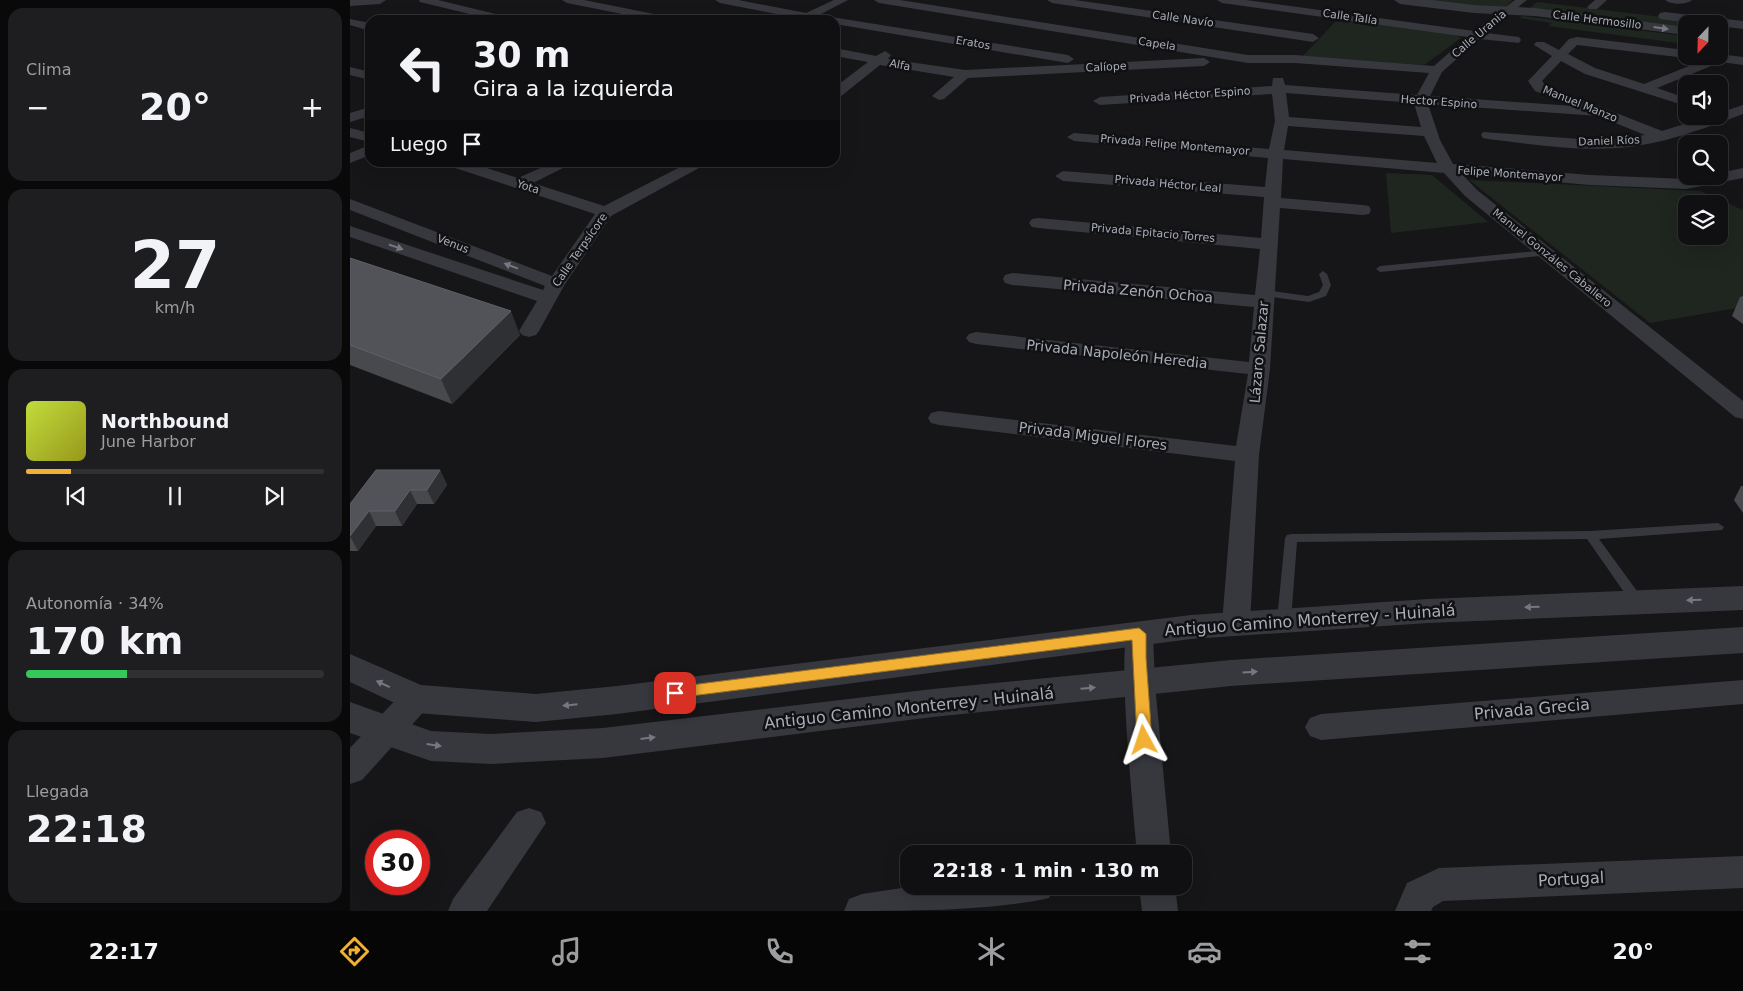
<!DOCTYPE html>
<html lang="es">
<head>
<meta charset="utf-8">
<style>
	:root { --surface:#101012; --page:#1e1e20; --text:#f1f3f6; --muted:#9c9d9f; --line:#303032; --accent:#f2b134 }
	body { margin:0; font-family:"DejaVu Sans",sans-serif; background:var(--page); color:var(--text); height:100vh; display:flex; flex-direction:column; font-size:19px; white-space:nowrap }
	* { box-sizing:border-box; margin:0 }
	p { font-size:16px; color:var(--muted) }
	.icon { flex:none; width:28px; height:28px; fill:none; stroke:currentColor; stroke-width:2; stroke-linecap:round; stroke-linejoin:round }
	.map { position:relative; flex:1; overflow:hidden }
	.drawer { display:flex; flex-direction:column; gap:8px; padding:8px; background:#09090a; width:350px }
	.drawer>* { flex:none }
	.hud { position:absolute; left:15px; top:15px; width:475px; height:152px; border-radius:15px; box-shadow:0 5px 20px #0002,0 0 0 1px var(--line); background:#101012; color:var(--text); overflow:hidden }
	.needle { width:32px; rotate:202deg }
	.tools { position:absolute; left:1328px; top:15px; display:grid; gap:10px }
	.tools a { display:grid; place-items:center; width:50px; height:50px; border-radius:10px; background:var(--surface); box-shadow:0 5px 20px #0002,0 0 0 1px var(--line); font-size:25px }
	.speed { position:absolute; left:15px; top:830px; display:flex; gap:10px; font-size:25px; font-weight:700; text-align:center }
	.speed>* { display:grid; place-content:center; width:65px; height:65px; border-radius:50%; background:var(--surface); box-shadow:0 5px 20px #0002,0 0 0 1px var(--line); line-height:1 }
	.speed .limit { border:8px solid #d22; background:#fff; color:#111 }
	.pin { position:absolute; display:grid; place-items:center; width:42px; height:42px; color:#fff; margin:-21px; border-radius:10px; box-shadow:0 2px 8px #0006 }
	.me { position:absolute; width:55px; margin:-28px; rotate:355deg; stroke-linejoin:round; filter:drop-shadow(0 0 4px #0008) }
	.turn { display:flex; align-items:center; gap:18px; height:105px; padding:0 25px; font-size:22px }
	.turn .icon { width:65px; height:65px; stroke-width:2.5 }
	.turn b { display:block; font-size:35px; line-height:42px }
	.then { display:flex; align-items:center; height:48px; padding:0 25px; background:#0003; gap:10px; font-size:19px }
	.big { font-size:38px; font-weight:600; line-height:1.1 }
	.drawer .tile { flex:1; display:flex; flex-direction:column; justify-content:center; gap:8px; min-width:0; padding:0 18px; border-radius:15px; background:var(--page) }
	.drawer .dial { align-items:center; gap:0 }
	.dial b { font-size:65px; line-height:1 }
	.song { display:flex; align-items:center; gap:15px }
	.cover { width:60px; height:60px; border-radius:8px; background:linear-gradient(135deg,hsl(70 70% 55%),hsl(60 70% 35%)) }
	.played { height:5px; border-radius:2px; background:linear-gradient(90deg,var(--accent) 15%,var(--line) 15%) }
	.keys { display:flex; justify-content:space-around; direction:ltr }
	.heat { display:flex; justify-content:space-between; align-items:center; font-size:28px; direction:ltr }
	.charge { height:8px; border-radius:4px; background:linear-gradient(90deg,#34c759 34%,var(--line) 0) }
	.trip { position:absolute; left:550px; top:845px; width:292px; height:50px; border-radius:15px; background:var(--surface); box-shadow:0 5px 20px #0002,0 0 0 1px var(--line); font-weight:600; line-height:50px; text-align:center }
	.menu { display:flex; height:80px; justify-content:space-around; align-items:center; background:#060607; color:var(--muted) }
	.menu .icon { width:35px; height:35px }
	.menu .active { color:var(--accent) }
	.menu b { font-size:22px; color:var(--text) }
	main { display:flex; flex:1; min-height:0 }
	.map>svg:first-child { display:block }
	.green { fill:#1e261f; fill-rule:evenodd }
	.lines { fill:none; stroke-linecap:round; stroke-linejoin:round }
	.service { fill:#37383d; fill-rule:evenodd }
	.minor { fill:#37383d; fill-rule:evenodd }
	.tertiary { fill:#37383d; fill-rule:evenodd }
	.wall { fill:#47494d }
	.shaded-wall { fill:#2f3033 }
	.building { fill:#525359; stroke:#5f6168 }
	.oneway { fill:#757881 }
	.route { fill:#f2b134; stroke:#9d7322 }
	.labels { text-anchor:middle; dominant-baseline:central; stroke-width:5; stroke-linejoin:round; paint-order:stroke }
	.far-street-label { font-size:11px; fill:#a8adb8; stroke:#111113 }
	.street-label { font-size:14px; fill:#a8adb8; stroke:#111113 }
	.near-street-label { font-size:16px; fill:#a8adb8; stroke:#111113 }
</style>
</head>
<body>
<main>
<section class="drawer">
<div class="tile"><p>Clima</p>
<div class="heat"><a>−</a><b class="big">20°</b><a>+</a></div>
</div>
<div class="tile dial"><b>27</b><p>km/h</p></div>
<div class="tile">
<div class="song"><i class="cover"></i><div><b>Northbound</b><p>June Harbor</p></div></div>
<div class="played"></div>
<div class="keys"><svg class="icon" aria-label="previous" viewBox="0 0 24 24"><path d="M18 5L8 12l10 7zM5 5v14"/></svg><svg class="icon" aria-label="pause" viewBox="0 0 24 24"><path d="M8 5v14M16 5v14"/></svg><svg class="icon" aria-label="next" viewBox="0 0 24 24"><path d="M6 5l10 7-10 7zM19 5v14"/></svg></div>
</div>
<div class="tile"><p>Autonomía · 34%</p><b class="big">170 km</b><div class="charge"></div></div>
<div class="tile"><p>Llegada</p><b class="big">22:18</b></div>
</section>
<div class="map">
<svg width="1393" height="911" viewBox="0 0 1393 911">
	<rect width="100%" height="100%" fill="#161618"/>
	<g class="green">
		<polygon points="1062,0 1163,0 1154,8"/>
		<polygon points="1187,2 1362,23 1336,24 1336,29 1178,10"/>
		<polygon points="1172,16 1336,36 1336,44 1198,26 1202,23 1170,18"/>
		<polygon points="992,20 1105,35 1111,38 1074,65 953,56 985,22"/>
		<polygon points="1036,173 1082,175 1138,222 1041,233"/>
		<path d="M1119 180 1350 191 1393 210V307L1300 323ZM1336 204H1369V236H1336Z"/>
	</g>
	<g class="lines">
		<g class="service">
			<polygon points="1197,250 1201,253 1200,255 1030,272 1026,269 1030,266"/>
			<polygon points="973,271 977,274 981,285 976,296 959,302 914,296 909,293 914,290 958,296 969,292 973,285 969,274"/>
			<polygon points="1368,523 1374,527 1372,530 1249,539 1295,602 1293,605 1283,605 1237,539 947,542 941,620 939,623 934,625 929,623 927,620 935,538 937,535 941,534 1240,531"/>
		</g>
		<g class="minor">
			<polygon points="69,0 88,0 162,18 164,20 144,20 70,2"/>
			<polygon points="212,0 234,0 319,17 325,20 302,20 217,3"/>
			<polygon points="365,0 388,0 456,13 484,0 498,0 469,15 718,55 724,59 718,63 485,24 485,20 449,20 447,18 370,3"/>
			<path d="M524 0H550L898 55H945L1084 66 1117 37 872 3 867 0H896L1124 31 1165 0H1177L1136 33 1169 37 1171 40 1169 43 1129 39 1092 72 1080 96 1223 106 1185 91 1178 81 1202 56 1184 45 1186 42H1194L1209 50 1219 39 1227 37 1336 50V56H1341L1336 58 1227 45 1218 54 1245 68 1294 84 1354 60 1349 56H1369V54L1393 57V65L1371 62 1307 88 1336 98V106L1235 74 1211 61 1192 81 1195 85 1312 131 1360 116H1369V113L1393 105V114C1353 129 1311 145 1268 148 1224 151 1181 144 1138 139L1133 138 1131 135 1133 132 1231 139H1269L1295 135 1248 116 1078 104 1090 140 1103 164 1240 175 1336 179 1369 176V173L1393 168V178L1336 189 1240 185 1112 174 1127 190 1393 401V419L1385 417 1115 196 1094 173 933 159 931 198 1013 205 1019 206 1021 210 1019 214 1013 215 930 208 920 369 909 455 900 624 896 631 886 635 876 631 872 624 885 461 589 425 581 423 578 418 581 413 589 411 886 446 898 374 626 344 619 342 616 338 619 334 626 332 899 362 904 307 662 285 655 283 653 279 655 275 662 273 905 295 910 249 688 228 682 227 679 223 682 219 688 218 911 238 914 197 713 181 705 176 713 171 915 187 918 158 724 141 717 137 724 133 919 149 925 121 922 94 750 105 743 101 750 97 922 86 923 78H933L935 85 1067 95 1079 73 945 63H898L529 3ZM936 93 1064 103 1071 127 939 117ZM938 126 1074 136 1087 163 934 150Z"/>
			<polygon points="697,0 725,0 963,34 969,38 963,42 702,3"/>
			<polygon points="1245,0 1257,0 1247,9 1239,9 1237,7"/>
			<path d="M1315 0H1342C1336 5 1321 5 1315 0Z"/>
			<polygon points="0,19 20,23 20,31 0,25"/>
			<polygon points="485,48 526,56 535,51 541,55 538,59 615,70 854,58 860,62 854,66 618,78 594,99 589,100 582,96 604,77 530,65 490,97 485,98 485,87 518,62 485,56"/>
			<polygon points="0,67 20,72 20,80 0,75"/>
			<polygon points="20,107 20,116 0,122 0,113"/>
			<polygon points="0,128 20,133 20,142 0,137"/>
			<polygon points="20,145 20,155 0,163 0,153"/>
			<polygon points="94,162 118,162 168,178 204,162 225,162 183,183 254,206 340,162 360,162 261,216 215,284 189,331 186,335 179,337 172,335 169,331 187,301 0,237 0,226 193,290 195,286 0,210 0,199 202,276 245,214 96,165"/>
			<path d="M789 623 799 626 803 634 805 684 821 854H787C784 816 766 650 779 626Z"/>
			<polygon points="1393,680 1393,704 971,740 960,736 955,727 960,718 971,714"/>
			<polygon points="66,687 77,690 81,699 77,708 12,780 0,784 0,748 55,690"/>
			<polygon points="179,808 191,812 196,823 137,911 98,911 103,899 167,812"/>
			<polygon points="1393,856 1393,888 1093,901 1083,907 1081,911 1045,911 1057,883 1089,868"/>
			<path d="M565 886H704L699 898C642 911 555 911 494 911L499 899 512 894Z"/>
			<polygon points="789,886 825,886 828,911 792,911"/>
		</g>
		<g class="tertiary">
			<polygon points="0,0 36,0 30,4 0,6"/>
			<polygon points="1044,0 1082,0 1124,5 1185,8 1336,27 1336,35 1185,16 1124,13 1050,4"/>
			<polygon points="1315,12 1393,21 1393,29 1369,26 1369,24 1347,24 1310,19 1308,16 1310,13"/>
			<polygon points="1393,586 1393,610 1078,623 841,639 267,714 186,722 66,713 0,682 0,654 71,685 186,694 267,686 841,615 1078,599"/>
			<polygon points="1393,627 1393,653 881,686 583,717 253,758 141,764 81,761 0,733 0,702 81,731 141,734 253,728 583,689 881,660"/>
		</g>
	</g>
	<g class="wall">
		<polygon points="0,258 170,335 102,404 0,365"/>
		<polygon points="1393,296 1393,324 1382,316 1390,297"/>
		<polygon points="90,470 97,485 84,504 67,504 52,526 26,526 8,551 0,551 0,504"/>
		<polygon points="1391,486 1393,486 1393,513 1384,500"/>
	</g>
	<g class="shaded-wall">
		<polygon points="161,311 170,335 102,404 91,379"/>
		<polygon points="90,470 97,485 84,504 77,490"/>
		<polygon points="60,490 67,504 52,526 45,511"/>
		<polygon points="19,511 26,526 8,551 0,536"/>
	</g>
	<g class="building">
		<polygon points="0,258 161,311 91,379 0,345"/>
		<polygon points="26,470 90,470 77,490 60,490 45,511 19,511 0,536 0,504"/>
	</g>
	<defs><path id="oneway-solid" d="M-6-.8H1V-3.2L6.5 0L1 3.2V.8H-6Z" transform="scale(1.25)"/></defs>
	<g class="oneway">
		<use href="#oneway-solid" transform="translate(1311 28) rotate(8)"/>
		<use href="#oneway-solid" transform="translate(46 247) rotate(19)"/>
		<use href="#oneway-solid" transform="translate(161 266) rotate(-159)"/>
		<use href="#oneway-solid" transform="translate(1344 600) rotate(178)"/>
		<use href="#oneway-solid" transform="translate(1182 607) rotate(178)"/>
		<use href="#oneway-solid" transform="translate(900 672) rotate(-4)"/>
		<use href="#oneway-solid" transform="translate(33 684) rotate(-155)"/>
		<use href="#oneway-solid" transform="translate(738 688) rotate(-5)"/>
		<use href="#oneway-solid" transform="translate(220 705) rotate(174)"/>
		<use href="#oneway-solid" transform="translate(298 738) rotate(-7)"/>
		<use href="#oneway-solid" transform="translate(84 745) rotate(8)"/>
	</g>
	<polygon class="route" points="789,628 796,634 796,658 802,740 800,745 794,747 789,745 787,740 782,640 325,698 320,697 318,693 320,689 325,687"/>
	<g class="labels">
		<g class="far-street-label">
			<text transform="translate(1000 17) rotate(8)">Calle Talía</text>
			<text transform="translate(833 19) rotate(8)">Calle Navío</text>
			<text transform="translate(1247 20) rotate(7)">Calle Hermosillo</text>
			<text transform="translate(1129 34) rotate(-40)">Calle Urania</text>
			<text transform="translate(623 43) rotate(10)">Eratos</text>
			<text transform="translate(807 44) rotate(9)">Capela</text>
			<text transform="translate(550 65) rotate(11)">Alfa</text>
			<text transform="translate(756 67) rotate(-3)">Calíope</text>
			<text transform="translate(840 95) rotate(-4)">Privada Héctor Espino</text>
			<text transform="translate(1089 102) rotate(4)">Hector Espino</text>
			<text transform="translate(1230 104) rotate(22)">Manuel Manzo</text>
			<text transform="translate(1259 141) rotate(-2)">Daniel Ríos</text>
			<text transform="translate(825 145) rotate(5)">Privada Felipe Montemayor</text>
			<text transform="translate(1160 174) rotate(4)">Felipe Montemayor</text>
			<text transform="translate(818 184) rotate(5)">Privada Héctor Leal</text>
			<text transform="translate(178 187) rotate(18)">Yota</text>
			<text transform="translate(803 233) rotate(5)">Privada Epitacio Torres</text>
			<text transform="translate(103 244) rotate(21)">Venus</text>
			<text transform="translate(230 250) rotate(-55)">Calle Terpsícore</text>
			<text transform="translate(1202 258) rotate(39)">Manuel Gonzáles Caballero</text>
		</g>
		<g class="street-label">
			<text transform="translate(788 291) rotate(5)">Privada Zenón Ochoa</text>
			<text transform="translate(909 352) rotate(-85)">Lázaro Salazar</text>
			<text transform="translate(767 354) rotate(6)">Privada Napoleón Heredia</text>
			<text transform="translate(743 436) rotate(7)">Privada Miguel Flores</text>
		</g>
		<g class="near-street-label">
			<text transform="translate(960 620) rotate(-4)">Antiguo Camino Monterrey - Huinalá</text>
			<text transform="translate(559 708) rotate(-6)">Antiguo Camino Monterrey - Huinalá</text>
			<text transform="translate(1182 709) rotate(-5)">Privada Grecia</text>
			<text transform="translate(1221 879) rotate(-3)">Portugal</text>
		</g>
	</g>
</svg>
<div class="tools">
<a><svg class="needle" viewBox="-14 -14 28 28"><path d="M0-13l5 13h-10z" fill="#e53935"/><path d="M0 13l5-13h-10z" fill="#9c9d9f"/></svg></a>
<a><svg class="icon" aria-label="sound" viewBox="0 0 24 24"><path d="M4 9h4l5-4v14l-5-4H4zM17 9q2 3 0 6"/></svg></a>
<a><svg class="icon" aria-label="search" viewBox="0 0 24 24"><circle cx="10" cy="10" r="6"/><path d="M15 15l6 6"/></svg></a>
<a><svg class="icon" aria-label="layers" viewBox="0 0 24 24"><path d="M12 4l9 5-9 5-9-5zM3 14l9 5 9-5"/></svg></a>
</div>
<div class="speed"><div class="limit">30</div></div>
<div class="pin" style="left:325px;top:693px;background:#d93025"><svg class="icon" aria-label="arrive" viewBox="0 0 24 24"><path d="M6 21V4h12l-3 4 3 4H6"/></svg></div>
<svg class="me" style="left:794px;top:740px" viewBox="-20 -20 40 40"><path d="M0-17L14 15 0 8-14 15z" fill="#f2b134" stroke="#fff" stroke-width="4"/></svg>
<div class="trip">22:18 · 1 min · 130 m</div>
<div class="hud">
<div class="turn"><svg class="icon" aria-label="left" viewBox="0 0 24 24"><path d="M17 20v-9H6M10 6l-5 5 5 5"/></svg><div><b>30 m</b>Gira a la izquierda</div></div>
<div class="then">Luego<svg class="icon" aria-label="arrive" viewBox="0 0 24 24"><path d="M6 21V4h12l-3 4 3 4H6"/></svg></div>
</div>
</div>
</main>
<nav class="menu">
<b>22:17</b>
<svg class="icon active" aria-label="directions" viewBox="0 0 24 24"><path d="M12 3l9 9-9 9-9-9zM9 14v-3h6M13 9l2 2-2 2"/></svg>
<svg class="icon" aria-label="music" viewBox="0 0 24 24"><path d="M9 18V5l10-2v13"/><circle cx="6" cy="18" r="3"/><circle cx="16" cy="16" r="3"/></svg>
<svg class="icon" aria-label="phone" viewBox="0 0 24 24"><path d="M5 4h4l2 5-3 2q2 4 5 5l2-3 5 2v4C11 20 4 13 5 4z"/></svg>
<svg class="icon" aria-label="climate" viewBox="0 0 24 24"><path d="M12 3v18M4 7l16 10M4 17L20 7"/></svg>
<svg class="icon" aria-label="car" viewBox="0 0 24 24"><path d="M5 17H2v-5l4-1 3-4h7l3 4 3 1v5h-3M9 17h6M6 11h13"/><circle cx="7" cy="17" r="2"/><circle cx="17" cy="17" r="2"/></svg>
<svg class="icon" aria-label="filters" viewBox="0 0 24 24"><path d="M4 7h16M4 17h16"/><circle cx="9" cy="7" r="2"/><circle cx="15" cy="17" r="2"/></svg>
<b>20°</b>
</nav>
</body>
</html>
